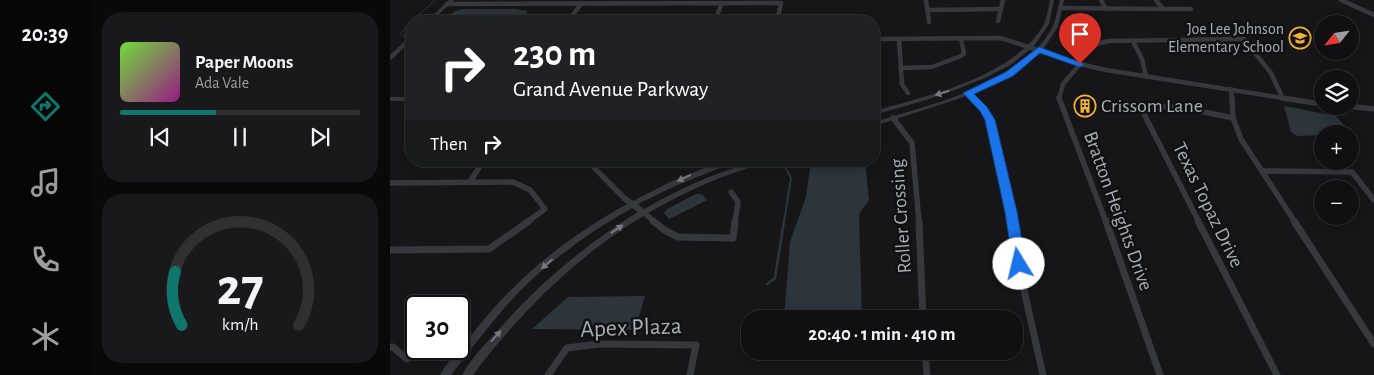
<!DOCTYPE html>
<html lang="en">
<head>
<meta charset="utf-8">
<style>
	:root { --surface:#101012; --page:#19191b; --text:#f1f3f6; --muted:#9c9d9f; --line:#303032; --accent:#0f766e }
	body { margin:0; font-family:"Alegreya Sans",sans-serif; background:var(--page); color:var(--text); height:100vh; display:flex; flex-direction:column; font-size:19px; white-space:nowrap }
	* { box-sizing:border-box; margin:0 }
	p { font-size:16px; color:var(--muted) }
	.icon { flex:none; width:28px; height:28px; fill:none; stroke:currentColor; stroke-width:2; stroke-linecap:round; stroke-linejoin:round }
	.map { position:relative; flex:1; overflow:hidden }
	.side { display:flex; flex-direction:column; gap:12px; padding:12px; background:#09090a; width:300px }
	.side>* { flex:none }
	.banner { position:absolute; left:15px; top:15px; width:475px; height:152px; border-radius:20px; box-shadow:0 2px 12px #0003,0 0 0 1px var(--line); background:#202124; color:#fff; overflow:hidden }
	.needle { width:32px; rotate:240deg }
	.buttons { position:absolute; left:924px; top:15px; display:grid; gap:10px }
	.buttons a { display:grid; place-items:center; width:45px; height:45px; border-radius:50%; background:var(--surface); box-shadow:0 2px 12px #0003,0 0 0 1px var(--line); font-size:25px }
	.speed { position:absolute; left:15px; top:295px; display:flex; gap:10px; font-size:25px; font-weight:700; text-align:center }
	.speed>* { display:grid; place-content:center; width:65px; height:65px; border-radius:50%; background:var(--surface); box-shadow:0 2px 12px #0003,0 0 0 1px var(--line); line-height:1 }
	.speed .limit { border:2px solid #111; border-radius:8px; background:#fff; color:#111 }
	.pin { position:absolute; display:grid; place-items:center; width:42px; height:42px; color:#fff; margin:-51px -21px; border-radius:50% 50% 50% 0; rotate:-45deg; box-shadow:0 0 5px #0007 }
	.pin .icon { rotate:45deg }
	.me { position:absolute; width:55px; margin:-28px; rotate:351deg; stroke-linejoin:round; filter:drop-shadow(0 0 4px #0008) }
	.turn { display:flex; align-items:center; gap:18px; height:105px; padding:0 25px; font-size:22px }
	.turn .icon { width:65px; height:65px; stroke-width:2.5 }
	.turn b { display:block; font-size:35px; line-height:42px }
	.then { display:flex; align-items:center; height:48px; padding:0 25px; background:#0003; gap:10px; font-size:19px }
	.side .tile { flex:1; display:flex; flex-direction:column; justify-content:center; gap:8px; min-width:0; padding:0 18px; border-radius:20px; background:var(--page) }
	.side .dial { align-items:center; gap:0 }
	.dial svg { height:130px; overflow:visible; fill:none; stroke:var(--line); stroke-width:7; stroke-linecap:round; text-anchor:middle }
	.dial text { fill:var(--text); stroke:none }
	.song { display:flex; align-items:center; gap:15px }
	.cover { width:60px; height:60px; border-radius:8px; background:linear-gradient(135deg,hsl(100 70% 55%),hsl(310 70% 35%)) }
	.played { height:5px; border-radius:2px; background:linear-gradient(90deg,var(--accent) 40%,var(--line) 40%) }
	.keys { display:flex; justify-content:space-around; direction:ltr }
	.trip { position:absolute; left:351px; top:310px; width:282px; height:50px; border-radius:20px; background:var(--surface); box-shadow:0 2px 12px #0003,0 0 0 1px var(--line); font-weight:600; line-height:50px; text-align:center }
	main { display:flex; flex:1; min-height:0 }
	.tab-bar { display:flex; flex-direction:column; width:90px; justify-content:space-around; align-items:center; background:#060607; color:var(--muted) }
	.tab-bar .icon { width:35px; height:35px }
	.tab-bar .selected { color:var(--accent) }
	.tab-bar b { font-size:22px; color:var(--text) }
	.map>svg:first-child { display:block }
	.water { fill:#2c353c }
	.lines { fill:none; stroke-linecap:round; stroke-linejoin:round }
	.stream-far2 { stroke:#2c353c; stroke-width:1 }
	.stream-far1 { stroke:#2c353c; stroke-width:2 }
	.stream { stroke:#2c353c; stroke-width:2.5 }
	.building { fill:#29292c; stroke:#303034 }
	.minor-far2 { stroke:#37383d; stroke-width:4.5 }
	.minor-far1 { stroke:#37383d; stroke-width:5.5 }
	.minor { stroke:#37383d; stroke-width:7 }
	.tertiary { fill:#37383d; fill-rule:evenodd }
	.oneway { fill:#757881 }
	.route { fill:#1a73e8; stroke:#114b97 }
	.labels { text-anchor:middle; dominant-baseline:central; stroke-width:5; stroke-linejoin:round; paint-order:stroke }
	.far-poi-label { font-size:16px; fill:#a8adb8; stroke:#111113; text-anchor:end }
	.poi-label { font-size:20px; fill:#a8adb8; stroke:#111113; text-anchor:start }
	.street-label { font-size:20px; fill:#a8adb8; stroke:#111113 }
	.near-street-label { font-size:24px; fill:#a8adb8; stroke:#111113 }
</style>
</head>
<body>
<main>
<nav class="tab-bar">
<b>20:39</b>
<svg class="icon selected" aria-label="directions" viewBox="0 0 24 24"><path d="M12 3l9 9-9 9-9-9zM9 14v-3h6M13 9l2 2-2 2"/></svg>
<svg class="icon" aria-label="music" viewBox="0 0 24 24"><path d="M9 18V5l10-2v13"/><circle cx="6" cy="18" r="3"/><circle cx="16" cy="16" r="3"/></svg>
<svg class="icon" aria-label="phone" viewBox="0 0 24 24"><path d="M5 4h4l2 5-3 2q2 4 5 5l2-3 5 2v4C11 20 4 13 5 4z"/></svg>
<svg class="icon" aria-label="climate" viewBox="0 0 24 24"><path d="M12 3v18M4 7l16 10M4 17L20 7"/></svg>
</nav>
<section class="side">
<div class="tile">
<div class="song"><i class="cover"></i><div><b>Paper Moons</b><p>Ada Vale</p></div></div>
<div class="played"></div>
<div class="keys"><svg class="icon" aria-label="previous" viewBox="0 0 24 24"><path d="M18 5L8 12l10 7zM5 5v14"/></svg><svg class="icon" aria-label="pause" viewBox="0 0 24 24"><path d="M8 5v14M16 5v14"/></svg><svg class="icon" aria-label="next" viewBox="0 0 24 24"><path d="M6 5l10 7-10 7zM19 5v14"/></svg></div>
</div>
<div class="tile dial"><svg viewBox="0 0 100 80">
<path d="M14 69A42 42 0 1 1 86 69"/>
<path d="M14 69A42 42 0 0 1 10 36" stroke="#0f766e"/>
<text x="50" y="56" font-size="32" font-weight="700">27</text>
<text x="50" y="72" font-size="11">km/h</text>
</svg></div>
</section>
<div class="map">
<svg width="984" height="375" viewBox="0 0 984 375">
	<rect width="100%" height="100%" fill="#161618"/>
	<g class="water">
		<polygon points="74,9 125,9 138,11 131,21 53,21 65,11"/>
		<polygon points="894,106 946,116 963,136 960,136 960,134 907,136 901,132"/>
		<polygon points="421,161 475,161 479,200 469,214 472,319 394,319 400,242 416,197"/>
		<polygon points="306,194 312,194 317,200 279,219 274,213 277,209"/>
		<polygon points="255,296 245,330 142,329 178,297"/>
	</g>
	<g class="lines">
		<g class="stream-far2">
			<polyline points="22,21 45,0"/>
			<polyline points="16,39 10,34 21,22"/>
			<polyline points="19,45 21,46"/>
		</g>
		<g class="stream-far1">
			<polyline points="285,161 291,168"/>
			<polyline points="392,161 401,178 394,222"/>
		</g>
		<polyline class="stream" points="377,284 385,278 394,221"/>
	</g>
	<polygon class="building" points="685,103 702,103 705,110 688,110"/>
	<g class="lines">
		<g class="minor-far2">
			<polyline points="536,0 539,22"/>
			<polyline points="711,0 716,9"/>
			<polyline points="951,0 984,15"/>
			<polyline points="57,4 391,3 387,21"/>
			<polyline points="671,8 773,9 766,0"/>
			<polyline points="773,9 801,9"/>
			<polyline points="538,10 611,9"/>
			<polyline points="178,21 191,4"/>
			<polyline points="325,21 332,3"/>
			<polyline points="608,21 613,0"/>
			<polyline points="484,39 611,38 690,64 716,70 899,99"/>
			<polyline points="509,39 512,84 518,93"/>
			<polyline points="743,41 752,59 756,76"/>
			<polyline points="707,44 719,41 854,39 881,73 893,99"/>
			<polyline points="512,68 542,67 571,56 574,54 571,38"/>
			<polyline points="841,89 842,99"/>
			<polyline points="578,93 584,99"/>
			<polyline points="669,99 673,84 690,64"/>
		</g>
		<g class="minor-far1">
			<polyline points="583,98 594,109 600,120 623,222"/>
			<polyline points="669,98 716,222"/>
			<polyline points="842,98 843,118 851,139 905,222"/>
			<polyline points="892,98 932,104"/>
			<polyline points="957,106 984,109"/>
			<polyline points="503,118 522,143 529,222"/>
			<polyline points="872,171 962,172 984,200"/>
			<polyline points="80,182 93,161"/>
			<polyline points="0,183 123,182 140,190 155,209 137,222"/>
			<polyline points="341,192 348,202 345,222"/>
			<polyline points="253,212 265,222"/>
			<polyline points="809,222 750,106 790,107 843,118"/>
		</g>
		<g class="minor">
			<polyline points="263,221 276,231 288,237 343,238 345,221"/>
			<polyline points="529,221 533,319"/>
			<polyline points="622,221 632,281 653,375"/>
			<polyline points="716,221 770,375"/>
			<polyline points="808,221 887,375"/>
			<polyline points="904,221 984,344"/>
			<polyline points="0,250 99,249 139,221"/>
			<polyline points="0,347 3,347 17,359"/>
			<polyline points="535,351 537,375"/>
			<polyline points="158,375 177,348 209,344 306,345 300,375"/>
		</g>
		<g class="tertiary">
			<polygon points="59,0 64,0 42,21 37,21"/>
			<path d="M660 0H664L659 24 644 46 622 64 595 78 565 90 536 100 484 115V111C538 96 622 77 653 26 657 19 658 8 660 0Z"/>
			<path d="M670 0H674L668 27 652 51 629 70 601 85 571 98 484 126V122C537 106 621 86 655 39 657 35 661 31 663 26 666 18 668 8 670 0Z"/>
			<polygon points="19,37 21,37 21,41 2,59 0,60 0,55"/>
			<rect x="0" y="97" width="21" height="4"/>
			<path d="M194 161H201L236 196 243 201 280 182 309 170 333 161H343L342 163 285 186 248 204 254 209C281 194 308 180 338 170 351 166 361 161 375 161L374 163C349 171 324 179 300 191 212 232 141 298 83 375H72C78 363 93 346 103 336 145 287 193 246 248 212L242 208C201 231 162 259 129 292 104 318 83 347 61 375H50C56 363 70 349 78 339 93 321 107 303 124 287 157 254 196 227 237 204L232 200Z"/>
		</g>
	</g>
	<defs><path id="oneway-solid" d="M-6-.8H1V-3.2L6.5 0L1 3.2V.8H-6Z" transform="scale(1.25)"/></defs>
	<g class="oneway">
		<use href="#oneway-solid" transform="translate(552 93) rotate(163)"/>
		<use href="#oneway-solid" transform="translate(294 178) rotate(155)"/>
		<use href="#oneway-solid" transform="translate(227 229) rotate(-34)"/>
		<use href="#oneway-solid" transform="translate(157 264) rotate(139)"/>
		<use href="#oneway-solid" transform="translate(106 336) rotate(-48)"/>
	</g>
	<polygon class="route" points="649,47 695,64 690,67 650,53 623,76 584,94 597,107 605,120 627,212 636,264 634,267 629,269 625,267 623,264 615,212 595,120 590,111 573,93 616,72"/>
	<defs>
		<g id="school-ring" transform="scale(1.125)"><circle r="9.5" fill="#111113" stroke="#f2b134" stroke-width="1.5"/><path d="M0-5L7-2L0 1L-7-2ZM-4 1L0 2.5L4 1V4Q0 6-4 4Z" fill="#f2b134"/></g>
		<g id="building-ring" transform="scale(1.125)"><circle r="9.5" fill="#111113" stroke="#f2b134" stroke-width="1.5"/><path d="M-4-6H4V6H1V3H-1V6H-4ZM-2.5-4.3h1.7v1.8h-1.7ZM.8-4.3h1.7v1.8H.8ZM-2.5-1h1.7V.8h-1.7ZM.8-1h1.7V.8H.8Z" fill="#f2b134"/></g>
	</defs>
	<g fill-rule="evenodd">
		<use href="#school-ring" x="910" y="38"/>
		<use href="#building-ring" x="695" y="106"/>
	</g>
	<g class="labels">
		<g class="far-poi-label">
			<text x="894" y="29">Joe Lee Johnson<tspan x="894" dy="18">Elementary School</tspan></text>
		</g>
		<g class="poi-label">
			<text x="711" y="106">Crissom Lane</text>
		</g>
		<g class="street-label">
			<text transform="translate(818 205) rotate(64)">Texas Topaz Drive</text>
			<text transform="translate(728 211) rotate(70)">Bratton Heights Drive</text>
			<text transform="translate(511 216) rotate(-94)">Roller Crossing</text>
		</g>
		<g class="near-street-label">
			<text transform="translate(241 328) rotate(-2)">Apex Plaza</text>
		</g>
	</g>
</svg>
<div class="buttons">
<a><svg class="needle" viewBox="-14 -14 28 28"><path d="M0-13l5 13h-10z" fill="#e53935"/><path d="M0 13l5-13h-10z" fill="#9c9d9f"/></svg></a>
<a><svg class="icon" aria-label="layers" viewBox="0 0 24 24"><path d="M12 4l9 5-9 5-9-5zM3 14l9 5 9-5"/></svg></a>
<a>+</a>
<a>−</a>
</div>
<div class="speed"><div class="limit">30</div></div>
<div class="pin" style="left:690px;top:64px;background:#d93025"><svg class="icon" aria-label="arrive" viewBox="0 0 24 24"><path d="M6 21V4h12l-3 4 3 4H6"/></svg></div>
<svg class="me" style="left:629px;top:264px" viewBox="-20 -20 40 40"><circle r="19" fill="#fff"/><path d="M0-13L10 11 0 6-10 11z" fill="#1a73e8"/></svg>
<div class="trip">20:40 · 1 min · 410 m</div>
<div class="banner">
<div class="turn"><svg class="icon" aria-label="right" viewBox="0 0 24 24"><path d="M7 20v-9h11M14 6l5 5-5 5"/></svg><div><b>230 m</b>Grand Avenue Parkway</div></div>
<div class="then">Then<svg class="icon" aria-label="right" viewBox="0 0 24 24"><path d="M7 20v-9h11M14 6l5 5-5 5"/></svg></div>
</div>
</div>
</main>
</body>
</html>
